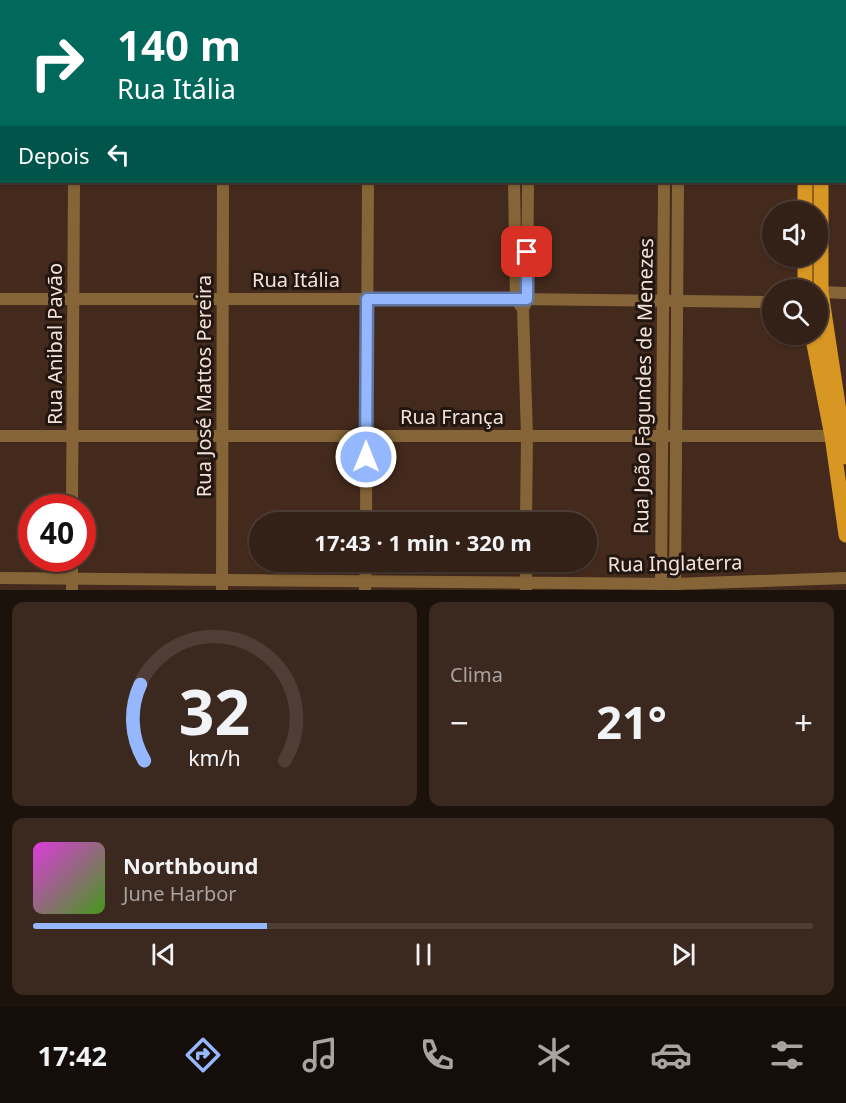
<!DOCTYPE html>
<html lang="pt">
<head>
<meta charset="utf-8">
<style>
	:root { --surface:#332016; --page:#3b281f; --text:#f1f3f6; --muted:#a9a3a1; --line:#4e3e35; --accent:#94b7fd }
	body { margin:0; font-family:"Noto Sans",sans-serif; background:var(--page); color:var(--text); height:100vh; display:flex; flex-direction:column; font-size:22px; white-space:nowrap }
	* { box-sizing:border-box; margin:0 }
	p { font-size:20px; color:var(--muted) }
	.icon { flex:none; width:33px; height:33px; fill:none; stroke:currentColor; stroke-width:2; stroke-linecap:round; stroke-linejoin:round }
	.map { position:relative; height:590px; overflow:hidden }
	.panel { display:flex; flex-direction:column; gap:12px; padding:12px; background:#1c120c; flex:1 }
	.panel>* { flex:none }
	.banner { position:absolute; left:0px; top:0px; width:846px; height:183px; box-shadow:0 2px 4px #0004,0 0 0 2px var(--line); background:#00695c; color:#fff; overflow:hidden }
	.controls { position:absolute; left:762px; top:201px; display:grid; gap:12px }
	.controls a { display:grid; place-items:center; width:66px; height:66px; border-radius:50%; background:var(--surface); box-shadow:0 2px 4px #0004,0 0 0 2px var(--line); font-size:30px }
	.speed { position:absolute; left:18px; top:494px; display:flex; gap:12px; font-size:30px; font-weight:700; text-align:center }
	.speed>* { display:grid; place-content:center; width:78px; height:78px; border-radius:50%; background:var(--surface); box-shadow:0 2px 4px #0004,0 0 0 2px var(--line); line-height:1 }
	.speed .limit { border:9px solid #d22; background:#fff; color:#111 }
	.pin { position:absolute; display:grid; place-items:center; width:51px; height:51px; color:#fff; margin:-26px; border-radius:12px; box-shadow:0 3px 9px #0006 }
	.me { position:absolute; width:66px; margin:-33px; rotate:0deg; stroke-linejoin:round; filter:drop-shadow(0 0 4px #0008) }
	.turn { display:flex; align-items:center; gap:21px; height:126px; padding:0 18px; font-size:27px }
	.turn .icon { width:78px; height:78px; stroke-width:2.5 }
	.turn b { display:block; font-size:42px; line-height:51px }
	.then { display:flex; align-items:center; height:57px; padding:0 18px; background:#0003; gap:12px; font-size:22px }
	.big { font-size:45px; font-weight:700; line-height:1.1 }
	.panel .widget { flex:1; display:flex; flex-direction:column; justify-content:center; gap:9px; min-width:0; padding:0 21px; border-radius:12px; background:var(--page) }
	.panel .dial { align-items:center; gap:0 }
	.dial svg { height:156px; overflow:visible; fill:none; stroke:var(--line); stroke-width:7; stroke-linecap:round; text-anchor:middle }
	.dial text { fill:var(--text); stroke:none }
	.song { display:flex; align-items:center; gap:18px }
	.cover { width:72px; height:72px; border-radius:9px; background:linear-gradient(135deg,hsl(300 70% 55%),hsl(100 70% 35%)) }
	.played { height:6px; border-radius:3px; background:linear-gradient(90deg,var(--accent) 30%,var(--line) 30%) }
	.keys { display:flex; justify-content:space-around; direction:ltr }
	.heat { display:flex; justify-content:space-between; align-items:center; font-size:33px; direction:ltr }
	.panel .tiles { flex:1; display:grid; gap:12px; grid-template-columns:1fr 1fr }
	.widget:last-child { grid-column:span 2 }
	.trip { position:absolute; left:249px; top:512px; width:348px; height:60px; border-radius:30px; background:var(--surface); box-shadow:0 2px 4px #0004,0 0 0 2px var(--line); font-weight:700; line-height:60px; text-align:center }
	.tabs { display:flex; height:96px; justify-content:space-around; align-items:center; background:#140d09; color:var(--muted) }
	.tabs .icon { width:42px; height:42px }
	.tabs .on { color:var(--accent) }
	.tabs b { font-size:27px; color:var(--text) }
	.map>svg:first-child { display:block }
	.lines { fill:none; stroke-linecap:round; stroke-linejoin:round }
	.minor { stroke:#856537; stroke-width:12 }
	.major { stroke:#d89622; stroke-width:15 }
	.route-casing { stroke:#6077a4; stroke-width:15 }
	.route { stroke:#94b7fd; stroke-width:10 }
	.labels { text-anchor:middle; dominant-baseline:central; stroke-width:6; stroke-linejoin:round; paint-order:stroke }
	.street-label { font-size:20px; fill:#f4e2da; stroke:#221610 }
</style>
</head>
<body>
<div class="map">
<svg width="846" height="590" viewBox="0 0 846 590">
	<rect width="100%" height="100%" fill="#442a1d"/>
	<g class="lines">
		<g class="minor">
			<polyline points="75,2 75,0"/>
			<polyline points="223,2 223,0"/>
			<polyline points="369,2 369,0"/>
			<polyline points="523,2 523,0"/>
			<polyline points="664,2 665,0"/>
			<polyline points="679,2 679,0"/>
			<polyline points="844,12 846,12"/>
			<polyline points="0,18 2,18"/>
			<polyline points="844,28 846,28"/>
			<polyline points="0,156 2,156"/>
			<polyline points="844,164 846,164"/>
			<polyline points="514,182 516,299 523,309 527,436 526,522"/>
			<polyline points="821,292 846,293"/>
			<polyline points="0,299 516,299 772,302"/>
			<polyline points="525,305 527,299 528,182"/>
			<polyline points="0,436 832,436"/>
			<polyline points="72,507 74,182"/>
			<polyline points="366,522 368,182"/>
			<polyline points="0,578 675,584 846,578"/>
			<polyline points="526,589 526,561"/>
			<polyline points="72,590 72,558"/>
			<polyline points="222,590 223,182"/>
			<polyline points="365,590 366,561"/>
			<polyline points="661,590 664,182"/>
			<polyline points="675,590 678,182"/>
		</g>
		<g class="major">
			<polyline points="822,0 822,2"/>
			<polyline points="806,2 806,0"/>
			<polyline points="805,182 805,212"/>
			<polyline points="821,182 821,292 846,457"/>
			<polyline points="805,256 805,290"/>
			<polyline points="812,334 832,436 846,535"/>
		</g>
	</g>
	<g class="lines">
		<g class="route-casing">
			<polyline id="route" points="366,457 367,299 527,299 527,252"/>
		</g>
		<use href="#route" class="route"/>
	</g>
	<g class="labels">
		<g class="street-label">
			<text x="296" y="279">Rua Itália</text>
			<text transform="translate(54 344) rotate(-90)">Rua Anibal Pavão</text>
			<text transform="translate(203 386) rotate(-90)">Rua José Mattos Pereira</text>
			<text transform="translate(643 386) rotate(-89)">Rua João Fagundes de Menezes</text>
			<text x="452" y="416">Rua França</text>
			<text transform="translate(675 563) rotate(-1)">Rua Inglaterra</text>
		</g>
	</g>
</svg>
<div class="controls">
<a><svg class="icon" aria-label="sound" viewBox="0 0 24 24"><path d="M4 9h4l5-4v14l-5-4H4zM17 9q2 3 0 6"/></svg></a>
<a><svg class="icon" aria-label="search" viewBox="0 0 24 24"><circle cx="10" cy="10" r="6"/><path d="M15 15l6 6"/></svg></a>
</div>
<div class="speed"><div class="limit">40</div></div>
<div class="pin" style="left:527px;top:252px;background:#d93025"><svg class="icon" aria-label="arrive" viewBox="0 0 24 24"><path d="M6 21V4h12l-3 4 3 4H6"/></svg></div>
<svg class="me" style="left:366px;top:457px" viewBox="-20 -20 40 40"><circle r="17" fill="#94b7fd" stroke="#fff" stroke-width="3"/><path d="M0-11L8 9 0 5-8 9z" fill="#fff"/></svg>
<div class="trip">17:43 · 1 min · 320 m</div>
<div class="banner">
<div class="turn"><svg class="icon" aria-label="right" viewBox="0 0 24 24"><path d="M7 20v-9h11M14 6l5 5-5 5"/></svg><div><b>140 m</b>Rua Itália</div></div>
<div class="then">Depois<svg class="icon" aria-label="left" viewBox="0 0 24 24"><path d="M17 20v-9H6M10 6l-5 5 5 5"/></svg></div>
</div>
</div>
<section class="panel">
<div class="tiles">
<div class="widget dial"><svg viewBox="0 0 100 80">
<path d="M14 69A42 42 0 1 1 86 69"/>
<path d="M14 69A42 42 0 0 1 12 30" stroke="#94b7fd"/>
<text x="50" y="56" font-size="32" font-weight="700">32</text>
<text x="50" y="72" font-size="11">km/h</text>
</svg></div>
<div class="widget"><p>Clima</p>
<div class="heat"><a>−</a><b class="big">21°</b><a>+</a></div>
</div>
<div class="widget">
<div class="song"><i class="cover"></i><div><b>Northbound</b><p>June Harbor</p></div></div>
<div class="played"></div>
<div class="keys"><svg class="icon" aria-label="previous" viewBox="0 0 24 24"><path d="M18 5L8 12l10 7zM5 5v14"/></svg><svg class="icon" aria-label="pause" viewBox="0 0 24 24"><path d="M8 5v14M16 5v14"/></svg><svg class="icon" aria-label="next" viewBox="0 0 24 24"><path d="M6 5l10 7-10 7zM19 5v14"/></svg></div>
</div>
</div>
</section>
<nav class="tabs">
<b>17:42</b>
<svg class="icon on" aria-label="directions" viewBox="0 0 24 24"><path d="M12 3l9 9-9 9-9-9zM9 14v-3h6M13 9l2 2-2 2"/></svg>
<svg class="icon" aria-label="music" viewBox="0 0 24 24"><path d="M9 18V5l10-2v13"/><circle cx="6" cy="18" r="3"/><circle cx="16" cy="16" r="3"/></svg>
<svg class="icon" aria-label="phone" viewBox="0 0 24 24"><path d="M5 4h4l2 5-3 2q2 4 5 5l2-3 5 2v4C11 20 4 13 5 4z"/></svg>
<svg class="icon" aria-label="climate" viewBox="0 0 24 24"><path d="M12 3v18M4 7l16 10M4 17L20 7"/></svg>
<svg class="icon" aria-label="car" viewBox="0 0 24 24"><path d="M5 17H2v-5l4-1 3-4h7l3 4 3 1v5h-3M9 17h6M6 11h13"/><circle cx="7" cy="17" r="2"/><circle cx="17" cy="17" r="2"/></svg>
<svg class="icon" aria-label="filters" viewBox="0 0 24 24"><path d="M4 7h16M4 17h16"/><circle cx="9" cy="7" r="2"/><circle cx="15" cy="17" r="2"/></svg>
</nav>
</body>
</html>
